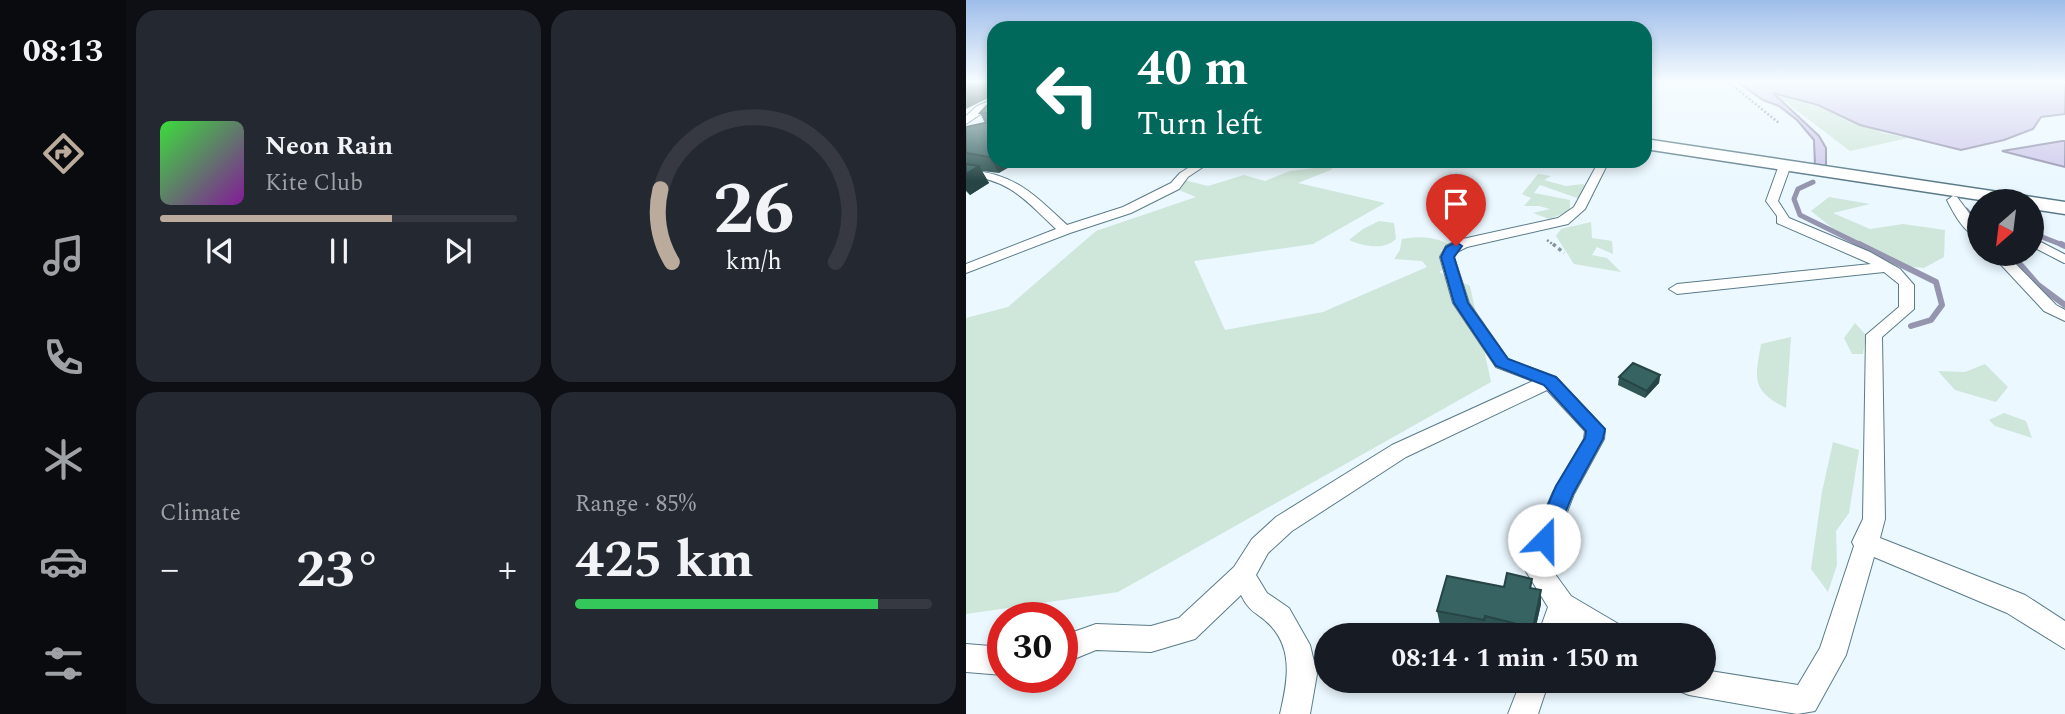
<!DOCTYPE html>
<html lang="en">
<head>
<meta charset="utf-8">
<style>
	:root { --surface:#171b24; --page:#242831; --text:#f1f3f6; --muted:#9ea1a6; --line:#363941; --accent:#bbab9c }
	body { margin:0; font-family:Spectral,serif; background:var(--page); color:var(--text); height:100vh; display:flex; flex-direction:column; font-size:26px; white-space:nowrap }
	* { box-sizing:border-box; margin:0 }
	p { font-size:23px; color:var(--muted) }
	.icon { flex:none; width:38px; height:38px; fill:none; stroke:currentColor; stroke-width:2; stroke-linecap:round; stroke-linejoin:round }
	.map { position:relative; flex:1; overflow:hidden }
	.details { display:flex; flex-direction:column; gap:10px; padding:10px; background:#0d0f14; width:840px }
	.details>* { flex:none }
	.top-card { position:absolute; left:21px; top:21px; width:665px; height:147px; border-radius:21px; box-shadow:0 4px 10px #0003; background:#00695c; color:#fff; overflow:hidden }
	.needle { width:46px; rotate:208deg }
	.fabs { position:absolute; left:1001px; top:189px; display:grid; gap:14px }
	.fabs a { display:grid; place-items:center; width:77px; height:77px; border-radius:50%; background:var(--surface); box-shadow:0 4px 10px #0003; font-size:35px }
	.speed { position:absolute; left:21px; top:602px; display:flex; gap:14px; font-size:35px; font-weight:700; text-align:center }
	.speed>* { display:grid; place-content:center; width:91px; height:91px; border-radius:50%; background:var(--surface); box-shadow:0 4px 10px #0003; line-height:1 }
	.speed .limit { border:10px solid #d22; background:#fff; color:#111 }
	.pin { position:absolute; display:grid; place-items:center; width:60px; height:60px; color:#fff; margin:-72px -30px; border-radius:50% 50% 50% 0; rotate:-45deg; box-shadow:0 0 7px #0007 }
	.pin .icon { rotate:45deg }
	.me { position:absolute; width:77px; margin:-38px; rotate:22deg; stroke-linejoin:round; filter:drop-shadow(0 0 5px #0008) }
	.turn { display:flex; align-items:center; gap:24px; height:147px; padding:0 35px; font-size:32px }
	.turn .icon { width:91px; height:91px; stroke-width:2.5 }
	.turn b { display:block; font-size:49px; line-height:60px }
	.big { font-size:52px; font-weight:700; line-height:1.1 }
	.details .tile { flex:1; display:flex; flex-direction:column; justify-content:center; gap:10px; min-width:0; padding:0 24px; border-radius:21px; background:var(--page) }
	.details .dial { align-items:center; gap:0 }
	.dial svg { height:182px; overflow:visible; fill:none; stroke:var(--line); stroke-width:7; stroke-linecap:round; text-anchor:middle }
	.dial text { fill:var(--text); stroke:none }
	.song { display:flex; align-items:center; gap:21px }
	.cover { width:84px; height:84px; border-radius:10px; background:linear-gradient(135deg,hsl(120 70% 55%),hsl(290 70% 35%)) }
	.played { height:7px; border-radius:4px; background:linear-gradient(90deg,var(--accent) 65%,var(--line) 65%) }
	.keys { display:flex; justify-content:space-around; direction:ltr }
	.heat { display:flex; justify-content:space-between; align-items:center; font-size:38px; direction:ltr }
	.charge { height:10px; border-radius:5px; background:linear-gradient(90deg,#34c759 85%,var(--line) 0) }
	.details .tiles { flex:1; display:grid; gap:10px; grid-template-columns:repeat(2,1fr) }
	.trip { position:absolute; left:348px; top:623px; width:402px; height:70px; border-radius:35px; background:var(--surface); box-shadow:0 4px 10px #0003; font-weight:700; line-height:70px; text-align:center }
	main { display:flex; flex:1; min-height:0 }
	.tab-bar { display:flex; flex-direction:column; width:126px; justify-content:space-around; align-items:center; background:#090b0e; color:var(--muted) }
	.tab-bar .icon { width:49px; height:49px }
	.tab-bar .selected { color:var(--accent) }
	.tab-bar b { font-size:32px; color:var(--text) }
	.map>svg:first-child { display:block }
	.green { fill:#cfe6da }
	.water { fill:#cfcaec; stroke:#9595af; stroke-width:2 }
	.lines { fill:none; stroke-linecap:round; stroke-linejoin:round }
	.stream-far1 { stroke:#9595af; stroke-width:5 }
	.stream { stroke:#9595af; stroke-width:6 }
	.lane-far1-casing { stroke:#5b7b89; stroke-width:8 }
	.lane-casing { stroke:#5b7b89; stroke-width:10 }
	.street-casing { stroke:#5b7b89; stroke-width:2 }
	.secondary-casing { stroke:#5b7b89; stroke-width:3 }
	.path-far1 { stroke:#88959b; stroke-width:2.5; stroke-dasharray:2 2; stroke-linecap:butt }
	.path { stroke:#88959b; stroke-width:3.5; stroke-dasharray:3.5 3.5; stroke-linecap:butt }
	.lane-far1 { stroke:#fff; stroke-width:6 }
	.lane { stroke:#fff; stroke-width:8 }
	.street { fill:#fff; fill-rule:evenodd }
	.secondary { fill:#fff; fill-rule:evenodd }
	.wall { fill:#305555 }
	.shaded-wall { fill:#274545 }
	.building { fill:#386363; stroke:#274545; stroke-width:2 }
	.route { fill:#1a73e8; stroke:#114b97; stroke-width:2 }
</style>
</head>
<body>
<main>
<nav class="tab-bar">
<b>08:13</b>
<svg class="icon selected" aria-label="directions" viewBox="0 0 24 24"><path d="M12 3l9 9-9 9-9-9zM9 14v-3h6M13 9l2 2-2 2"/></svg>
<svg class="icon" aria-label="music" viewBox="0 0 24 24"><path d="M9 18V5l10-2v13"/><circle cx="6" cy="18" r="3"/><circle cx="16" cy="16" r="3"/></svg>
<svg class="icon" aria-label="phone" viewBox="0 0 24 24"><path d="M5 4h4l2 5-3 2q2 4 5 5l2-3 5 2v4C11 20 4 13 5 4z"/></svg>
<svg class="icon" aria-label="climate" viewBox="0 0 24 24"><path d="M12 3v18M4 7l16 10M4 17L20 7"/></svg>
<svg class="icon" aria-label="car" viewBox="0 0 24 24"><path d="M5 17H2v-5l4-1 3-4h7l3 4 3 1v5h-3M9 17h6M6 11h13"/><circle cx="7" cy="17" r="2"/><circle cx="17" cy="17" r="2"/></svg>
<svg class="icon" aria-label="filters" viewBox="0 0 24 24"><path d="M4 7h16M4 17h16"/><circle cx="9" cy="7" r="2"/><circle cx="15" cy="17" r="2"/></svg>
</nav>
<section class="details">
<div class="tiles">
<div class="tile">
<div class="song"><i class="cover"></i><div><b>Neon Rain</b><p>Kite Club</p></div></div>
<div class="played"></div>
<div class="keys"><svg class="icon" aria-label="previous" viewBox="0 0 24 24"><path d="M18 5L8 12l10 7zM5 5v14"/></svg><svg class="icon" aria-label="pause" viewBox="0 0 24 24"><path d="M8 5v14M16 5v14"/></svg><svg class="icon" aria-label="next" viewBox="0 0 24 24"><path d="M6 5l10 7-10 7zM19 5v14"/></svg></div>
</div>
<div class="tile dial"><svg viewBox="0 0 100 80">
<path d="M14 69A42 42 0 1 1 86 69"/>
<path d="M14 69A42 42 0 0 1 9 37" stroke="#bbab9c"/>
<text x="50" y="56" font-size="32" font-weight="700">26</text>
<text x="50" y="72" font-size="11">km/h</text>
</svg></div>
<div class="tile"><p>Climate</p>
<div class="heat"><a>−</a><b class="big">23°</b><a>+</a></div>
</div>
<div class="tile"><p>Range · 85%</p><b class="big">425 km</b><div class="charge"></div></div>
</div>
</section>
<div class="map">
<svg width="1099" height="714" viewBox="0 0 1099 714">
	<rect width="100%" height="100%" fill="#ebf8ff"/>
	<g class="green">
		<polygon points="809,94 850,106 917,133 942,138 884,151"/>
		<path d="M352 162 367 169 332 183 419 203 347 244 228 261 259 330 357 312 461 267 456 261 428 259 434 250 436 239C457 235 475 237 492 250H474L490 261 473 272 504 286 525 382 152 592 0 614V318L42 307 130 231 230 197 203 186 218 180 242 186 278 175 299 181 324 171 348 168Z"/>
		<polygon points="572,174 585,176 578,180 600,186 617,184 628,196 617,200 574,185 568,193 604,200 604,211 583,219 567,213 584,209 573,206 558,206 565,198 556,194"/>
		<polygon points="863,197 904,204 867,213 904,229 937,224 979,230 978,257 958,268 920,264 892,248 845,211"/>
		<path d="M413 221 428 223 430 239C417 251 397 246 383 240L397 229Z"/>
		<polygon points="625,222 626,238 646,241 647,254 631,247 626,255 641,258 655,272 608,264 590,236 595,229"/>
		<polygon points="889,323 900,335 897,354 886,354 878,338"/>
		<path d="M825 337 820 408C785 390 789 379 795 344Z"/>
		<polygon points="1019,364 1042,387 1030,402 989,390 972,371 999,372"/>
		<polygon points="1038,413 1060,421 1066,438 1029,426 1023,420"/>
		<polygon points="867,442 893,450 883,513 870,531 871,565 862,592 845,569 856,492"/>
	</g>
	<g class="water">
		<polygon points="770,81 1099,81 1099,114 1075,117 1067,129 1038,140 995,150 894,125 852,105 807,93 853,136 860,148 860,166 849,166 848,140 831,120 813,106 797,100"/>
		<polygon points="1099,141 1099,167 1036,151 1096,141"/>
	</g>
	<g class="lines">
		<g class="stream-far1">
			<polyline points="847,182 832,189 828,199 834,215 897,246"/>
			<polyline points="1000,210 1013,224"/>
			<polyline points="1066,233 1099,246"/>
		</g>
		<g class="stream">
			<polyline points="893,244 970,282 976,305 965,320 945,326"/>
			<polyline points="1095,244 1099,246"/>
			<polyline points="1045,254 1072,285 1099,305"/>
		</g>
		<g class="lane-far1-casing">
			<polyline id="lane-far1" points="1066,242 1074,246"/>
		</g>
		<g class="lane-casing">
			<polyline id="lane" points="1070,244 1099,259"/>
		</g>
		<g class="street-casing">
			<g id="street">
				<polygon points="28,99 28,105 0,124 0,116 11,106"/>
				<path d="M233 161H246L222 177 213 189 165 213 104 233 0 273V264L90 229C60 201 44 179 0 176V170C49 173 67 194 101 225L157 207 205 183 214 173Z"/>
				<path d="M633 161H643L619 209 602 224 501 247 491 252 488 257 503 303 542 359 590 377 639 429 638 439 608 494 581 563 605 596 656 626 660 635H622L602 623 598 635H572L582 607 556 565 587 492 618 439 619 431 581 390 440 457 326 531 302 553 290 575 301 593 323 608 344 645 351 674 344 714H314C321 684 328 651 305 626 292 612 285 615 275 595L229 639 185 652 130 650 96 664V636L130 624 185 626 213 618 268 567 286 539 310 517 426 445 567 381 530 367 487 303 474 257 480 246 492 240 592 218 608 207Z"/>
				<polygon points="819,162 825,165 812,201 823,218 904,252 934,269 948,285 948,309 916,337 919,519 914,538 1059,595 1099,621 1099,649 1041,613 908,557 880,655 849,711 831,714 723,695 713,691 709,681 738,681 738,670 832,685 854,648 888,546 886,542 897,519 900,335 933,307 933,284 918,272 711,294 703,289 711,284 905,264 811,223 811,216 800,201 813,165"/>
				<path d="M987 196 991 197 1013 226V238C998 233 988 214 981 200Z"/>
				<polygon points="1025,254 1040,254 1090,305 1099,310 1099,321 1078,311"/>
				<polygon points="0,644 37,647 37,675 0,672"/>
				<polygon points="555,681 583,681 572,714 542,714"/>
			</g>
		</g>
		<g class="secondary-casing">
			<polygon id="secondary" points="679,139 1099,202 1099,214 1066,209 1066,201 1021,201 679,149"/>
		</g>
		<g class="path-far1">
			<polyline points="761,81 813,123"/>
			<polyline points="581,240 589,246"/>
		</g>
		<polyline class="path" points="587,244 598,253"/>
		<use href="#lane-far1" class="lane-far1"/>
		<use href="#lane" class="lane"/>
		<use href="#street" class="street"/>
		<use href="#secondary" class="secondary"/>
	</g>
	<g class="wall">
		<polygon points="28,98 28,161 33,173 16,171 23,183 4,195 0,191 0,127 19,123 14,113"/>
		<polygon points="694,375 693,383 679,398 652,385 653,377"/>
		<polygon points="566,579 565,588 575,590 575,604 568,635 541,635 520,630 519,633 474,625 471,611 538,587"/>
	</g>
	<g class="shaded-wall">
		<polygon points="20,81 22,81 28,95 0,109 0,90"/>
		<polygon points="28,154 28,161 54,161 33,173 23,157"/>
		<polygon points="13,166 23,183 4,195 0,189 0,174"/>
		<polygon points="694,375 693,383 679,398 681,391"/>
		<polygon points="575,590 575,604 568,635 566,635 567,628"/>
	</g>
	<g class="building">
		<polygon points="0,81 20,81 0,90"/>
		<polygon points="28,98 28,113 14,113"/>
		<polygon points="28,121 28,154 23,157 0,153 0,127"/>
		<polygon points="0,164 13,166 0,174"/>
		<polygon points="667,363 694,375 681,391 653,377"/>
		<polygon points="541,573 566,579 564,588 575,590 567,628 519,616 518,620 471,611 481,576 538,587"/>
	</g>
	<linearGradient id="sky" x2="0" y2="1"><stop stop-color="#9ebdea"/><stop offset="0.45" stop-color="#f6fcff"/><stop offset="1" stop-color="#f6fcff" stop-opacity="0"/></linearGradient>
	<rect width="1099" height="181" fill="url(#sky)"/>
	<polygon class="route" points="490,242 496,246 488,257 502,303 542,359 590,377 639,429 637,439 607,494 585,547 578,550 570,547 567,540 590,486 619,438 620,431 578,385 530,366 488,303 475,257 480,247"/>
</svg>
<div class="fabs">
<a><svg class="needle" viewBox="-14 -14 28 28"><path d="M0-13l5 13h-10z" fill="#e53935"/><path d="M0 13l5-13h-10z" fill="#9ea1a6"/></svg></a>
</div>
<div class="speed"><div class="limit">30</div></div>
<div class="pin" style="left:490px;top:246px;background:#d93025"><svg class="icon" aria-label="arrive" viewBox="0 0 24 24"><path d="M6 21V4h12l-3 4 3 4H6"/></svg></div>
<svg class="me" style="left:578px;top:540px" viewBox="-20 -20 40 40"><circle r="19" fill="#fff"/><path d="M0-13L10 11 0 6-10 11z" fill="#1a73e8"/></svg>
<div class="trip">08:14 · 1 min · 150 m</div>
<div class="top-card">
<div class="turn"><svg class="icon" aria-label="left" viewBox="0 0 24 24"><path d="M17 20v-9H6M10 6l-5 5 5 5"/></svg><div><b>40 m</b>Turn left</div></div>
</div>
</div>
</main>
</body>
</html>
